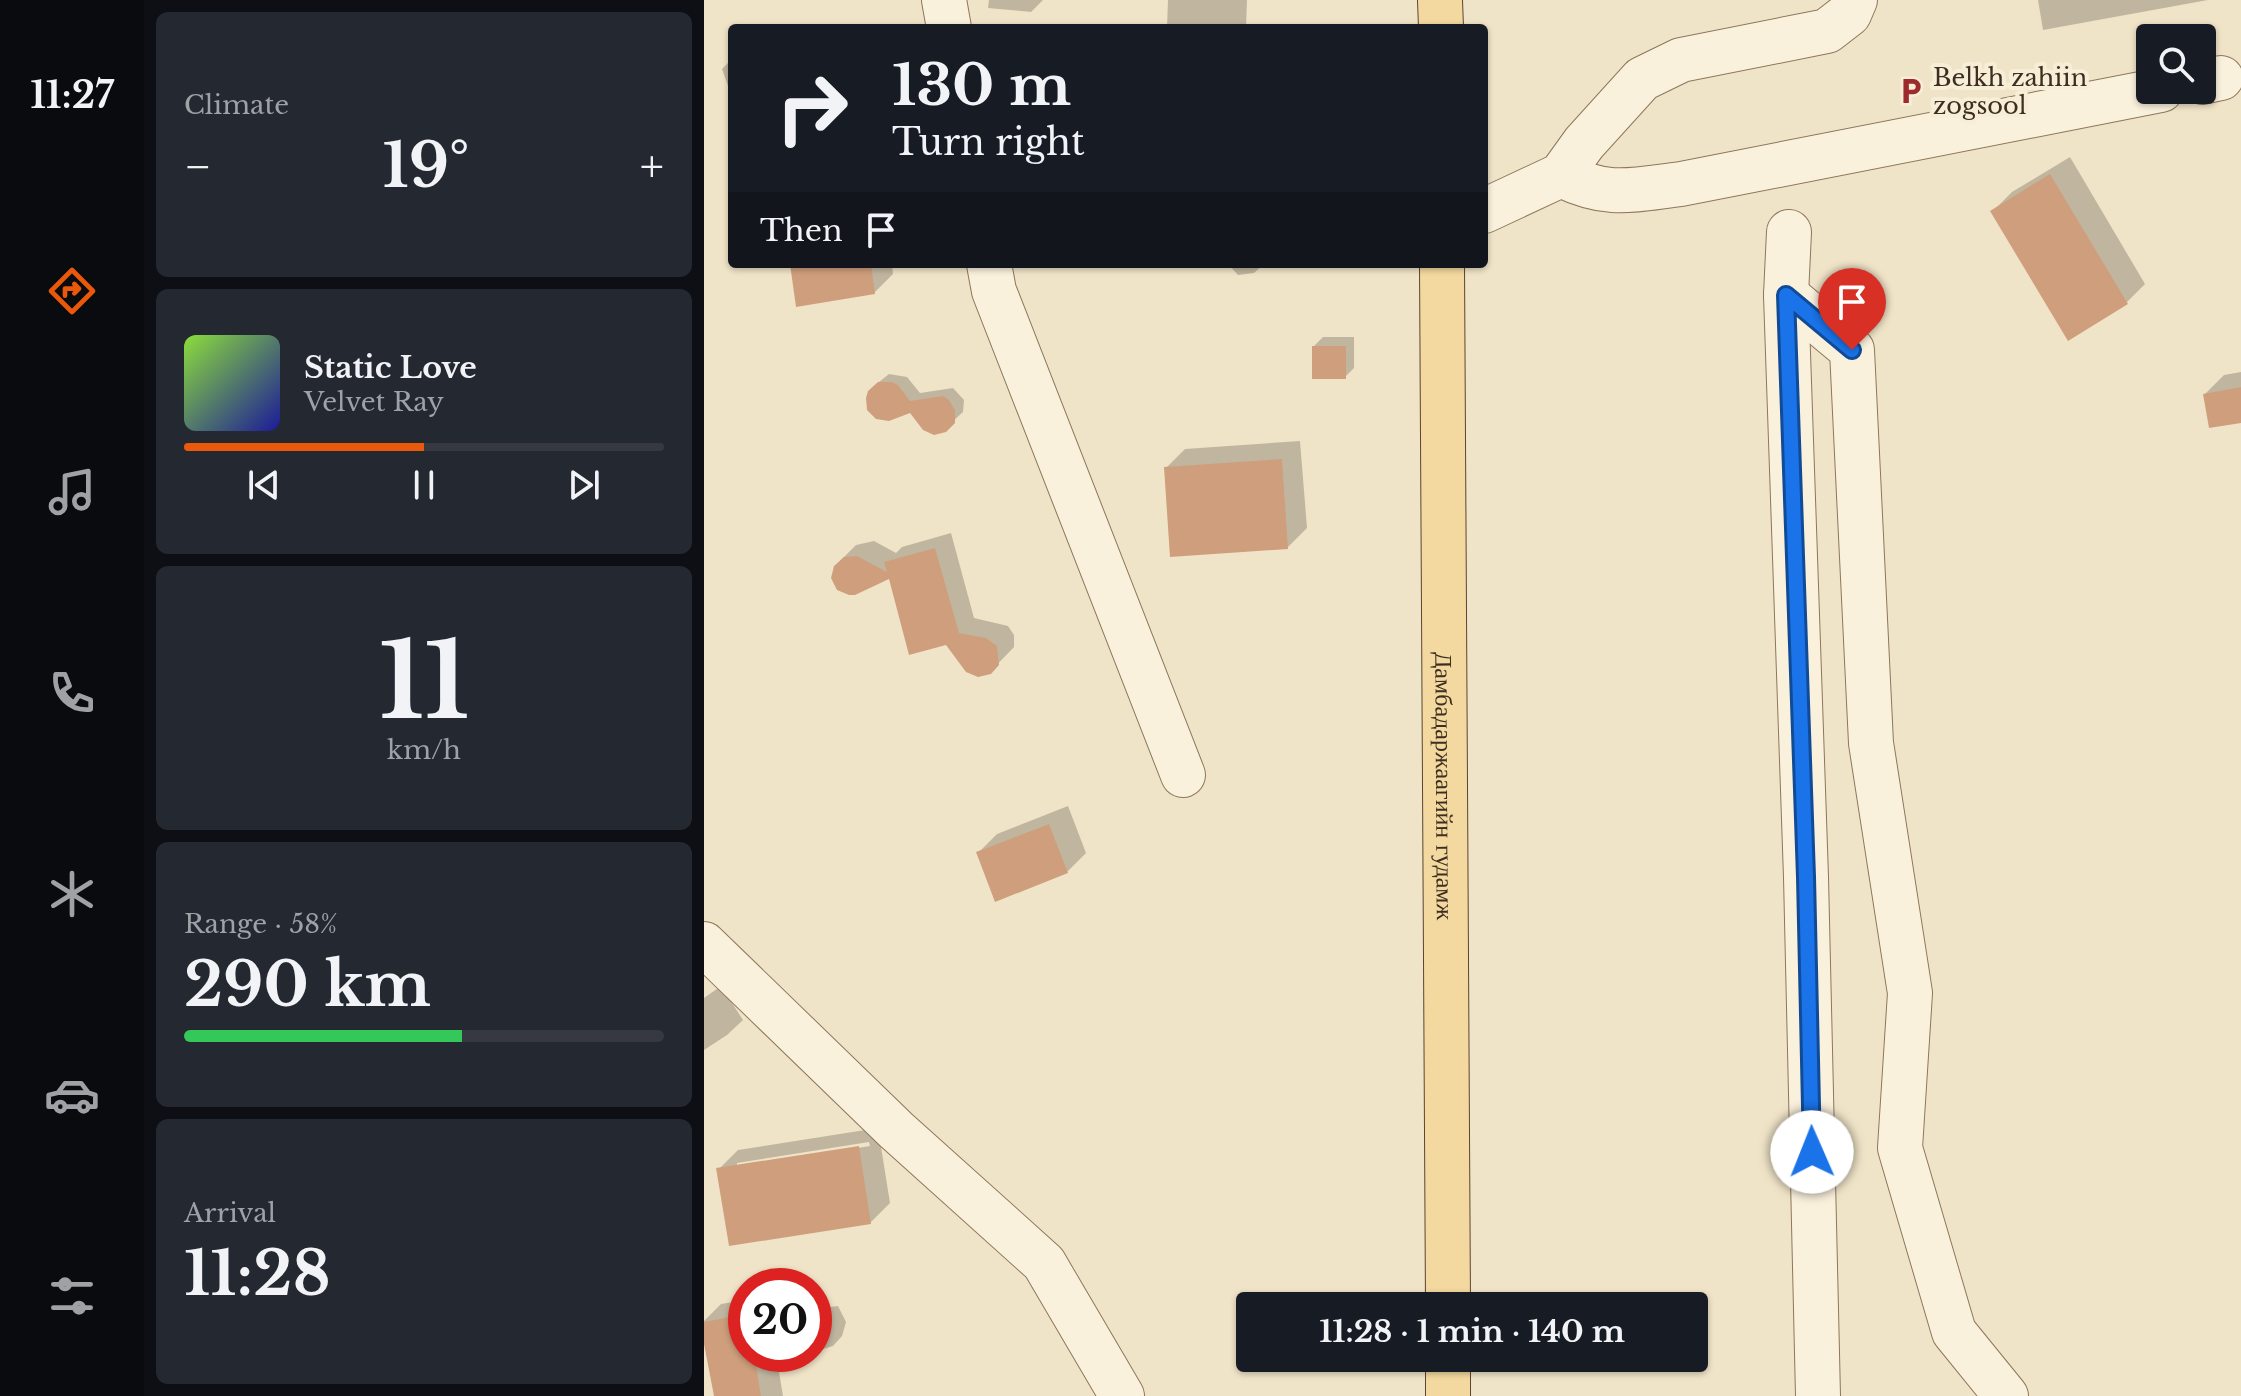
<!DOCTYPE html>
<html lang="en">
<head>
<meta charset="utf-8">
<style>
	:root { --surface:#171b24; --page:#242831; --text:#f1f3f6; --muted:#9ea1a6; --line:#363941; --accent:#ea580c }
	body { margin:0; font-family:"Libre Baskerville",serif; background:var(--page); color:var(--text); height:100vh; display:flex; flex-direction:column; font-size:30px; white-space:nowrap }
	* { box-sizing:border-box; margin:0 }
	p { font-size:26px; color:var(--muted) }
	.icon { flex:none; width:44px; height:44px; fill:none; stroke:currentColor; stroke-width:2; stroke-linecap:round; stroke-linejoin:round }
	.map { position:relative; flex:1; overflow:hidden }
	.details { display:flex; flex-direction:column; gap:12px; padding:12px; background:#0d0f14; width:560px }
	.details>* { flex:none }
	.guide { position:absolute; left:24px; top:24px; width:760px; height:244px; border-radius:8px; box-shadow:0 2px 6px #0004; background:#171b24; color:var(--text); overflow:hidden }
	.controls { position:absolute; left:1432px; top:24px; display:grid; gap:16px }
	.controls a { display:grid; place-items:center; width:80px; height:80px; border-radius:8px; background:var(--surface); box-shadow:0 2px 6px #0004; font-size:40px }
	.speed { position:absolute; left:24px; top:1268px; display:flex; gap:16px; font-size:40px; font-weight:700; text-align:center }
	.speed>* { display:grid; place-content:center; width:104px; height:104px; border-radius:50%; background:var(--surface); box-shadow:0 2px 6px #0004; line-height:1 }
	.speed .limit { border:12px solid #d22; background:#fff; color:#111 }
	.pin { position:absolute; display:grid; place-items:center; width:68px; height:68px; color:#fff; margin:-82px -34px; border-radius:50% 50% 50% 0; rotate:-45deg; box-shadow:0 0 8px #0007 }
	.pin .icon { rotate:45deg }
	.me { position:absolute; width:88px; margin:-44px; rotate:359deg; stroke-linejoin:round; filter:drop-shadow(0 0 6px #0008) }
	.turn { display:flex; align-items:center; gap:28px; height:168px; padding:0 32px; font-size:36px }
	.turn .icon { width:104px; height:104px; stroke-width:2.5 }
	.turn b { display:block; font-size:56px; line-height:68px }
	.then { display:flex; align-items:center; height:76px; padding:0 32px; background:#0003; gap:16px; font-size:30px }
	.big { font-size:60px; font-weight:700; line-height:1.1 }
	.details .widget { flex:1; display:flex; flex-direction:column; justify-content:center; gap:12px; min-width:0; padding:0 28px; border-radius:12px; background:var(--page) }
	.details .dial { align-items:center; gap:0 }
	.dial b { font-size:104px; line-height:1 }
	.song { display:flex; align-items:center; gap:24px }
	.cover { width:96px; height:96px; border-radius:12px; background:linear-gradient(135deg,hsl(90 70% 55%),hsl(240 70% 35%)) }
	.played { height:8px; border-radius:4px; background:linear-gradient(90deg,var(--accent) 50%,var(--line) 50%) }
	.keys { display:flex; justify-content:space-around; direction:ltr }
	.heat { display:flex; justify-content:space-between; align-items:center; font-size:44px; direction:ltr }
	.charge { height:12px; border-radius:6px; background:linear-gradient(90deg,#34c759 58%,var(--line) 0) }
	.trip { position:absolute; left:532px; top:1292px; width:472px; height:80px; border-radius:8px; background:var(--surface); box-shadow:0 2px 6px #0004; font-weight:700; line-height:80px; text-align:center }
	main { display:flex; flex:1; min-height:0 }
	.dock { display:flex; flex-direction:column; width:144px; justify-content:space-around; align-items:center; background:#090b0e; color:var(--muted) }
	.dock .icon { width:56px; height:56px }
	.dock .current { color:var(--accent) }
	.dock b { font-size:36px; color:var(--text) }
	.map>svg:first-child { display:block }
	.shadow { fill:#0003; fill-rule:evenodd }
	.building { fill:#cf9f7d }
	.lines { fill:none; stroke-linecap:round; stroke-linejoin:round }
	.minor-casing { stroke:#8d765c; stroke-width:46 }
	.major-casing { stroke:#5b4430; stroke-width:46 }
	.minor { stroke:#faf1dc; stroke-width:44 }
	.major { stroke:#f3d9a0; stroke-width:44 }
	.route-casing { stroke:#114b97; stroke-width:20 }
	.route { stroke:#1a73e8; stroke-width:14 }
	.labels { text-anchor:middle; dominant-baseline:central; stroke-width:8; stroke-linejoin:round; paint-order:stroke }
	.poi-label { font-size:24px; fill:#3d2e20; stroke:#f7eed8; text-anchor:start }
	.street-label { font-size:24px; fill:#3d2e20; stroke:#f7eed8 }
</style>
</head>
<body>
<main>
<nav class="dock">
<b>11:27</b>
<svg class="icon current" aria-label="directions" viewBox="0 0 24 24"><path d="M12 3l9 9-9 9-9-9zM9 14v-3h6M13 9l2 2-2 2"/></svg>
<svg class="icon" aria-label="music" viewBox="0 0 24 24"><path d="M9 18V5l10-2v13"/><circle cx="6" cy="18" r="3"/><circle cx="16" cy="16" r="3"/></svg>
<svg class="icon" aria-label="phone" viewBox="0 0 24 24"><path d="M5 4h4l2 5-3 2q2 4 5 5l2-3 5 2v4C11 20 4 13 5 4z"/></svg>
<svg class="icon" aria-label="climate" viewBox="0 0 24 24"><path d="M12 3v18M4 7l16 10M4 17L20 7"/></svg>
<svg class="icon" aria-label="car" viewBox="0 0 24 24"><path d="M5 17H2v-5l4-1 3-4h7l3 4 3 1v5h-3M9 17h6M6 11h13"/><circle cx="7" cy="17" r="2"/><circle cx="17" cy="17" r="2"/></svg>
<svg class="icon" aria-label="filters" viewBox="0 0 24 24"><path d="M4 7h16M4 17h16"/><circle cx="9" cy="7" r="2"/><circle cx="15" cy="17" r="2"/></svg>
</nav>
<section class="details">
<div class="widget"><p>Climate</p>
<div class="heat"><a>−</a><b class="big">19°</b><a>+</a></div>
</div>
<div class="widget">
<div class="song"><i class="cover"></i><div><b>Static Love</b><p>Velvet Ray</p></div></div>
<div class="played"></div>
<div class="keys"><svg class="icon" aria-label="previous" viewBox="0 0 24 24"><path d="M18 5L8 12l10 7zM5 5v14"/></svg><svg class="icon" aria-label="pause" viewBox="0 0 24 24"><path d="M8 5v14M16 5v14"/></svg><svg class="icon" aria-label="next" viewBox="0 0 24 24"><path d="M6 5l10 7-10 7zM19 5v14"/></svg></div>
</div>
<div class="widget dial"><b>11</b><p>km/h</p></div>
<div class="widget"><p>Range · 58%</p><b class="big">290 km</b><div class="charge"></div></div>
<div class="widget"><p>Arrival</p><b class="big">11:28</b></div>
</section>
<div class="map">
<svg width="1537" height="1396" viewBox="0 0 1537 1396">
	<rect width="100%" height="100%" fill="#f0e4c8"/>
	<g class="shadow">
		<polygon points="285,0 339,0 327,12 284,8"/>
		<polygon points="464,0 543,0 542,28 463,28"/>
		<polygon points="1334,0 1504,0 1339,30"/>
		<polygon points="28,59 28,97 18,69"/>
		<polygon points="1366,157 1441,284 1422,303 1289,211 1308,192"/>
		<polygon points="88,264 188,264 189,274 170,293"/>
		<polygon points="524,264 560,264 550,273 534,275"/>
		<polygon points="619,337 650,337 650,368 641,377 610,346"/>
		<polygon points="1537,372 1537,421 1501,394 1520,375"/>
		<polygon points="185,374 203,377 216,393 249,388 260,400 259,412 236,433 175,382"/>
		<polygon points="596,441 603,528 584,547 462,468 481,449"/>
		<polygon points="247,533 270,618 304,626 310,635 310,647 286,672 186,576 136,561 152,545 170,541 192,553 198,547"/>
		<polygon points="364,806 382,853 363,872 274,853 293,834"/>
		<polygon points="17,986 39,1020 23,1035 0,1050 0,998"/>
		<path d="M174 1128 186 1203 167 1222 15 1169 34 1150ZM165 1142 166 1146 33 1167V1163Z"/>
		<polygon points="42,1300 42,1354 72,1354 79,1396 12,1396 0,1321 17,1304"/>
		<polygon points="134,1306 142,1322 138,1336 129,1346 116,1350 110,1348 110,1316 118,1308"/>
	</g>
	<g class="building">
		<polygon points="1346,174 1424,304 1364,341 1286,211"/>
		<polygon points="86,264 167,264 171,294 92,307"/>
		<rect x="608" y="346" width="34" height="33"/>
		<polygon points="174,382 188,382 194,385 206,401 239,396 244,399 251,410 251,423 242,432 230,435 219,430 206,413 185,421 172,419 163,410 162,398 164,391"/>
		<polygon points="1537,387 1537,423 1505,428 1499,394"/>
		<polygon points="578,459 584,549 466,557 460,467"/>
		<polygon points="231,548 255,633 282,638 293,646 295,665 287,674 274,677 262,672 242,645 205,655 185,579 151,595 145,595 133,590 127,578 130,566 140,557 153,556 183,572 180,562"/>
		<polygon points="345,824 364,873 291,902 272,852"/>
		<polygon points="155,1146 167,1224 25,1246 12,1168"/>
		<polygon points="42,1314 42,1354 50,1354 57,1396 10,1396 0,1344 0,1322"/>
	</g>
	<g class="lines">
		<g class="minor-casing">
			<g id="minor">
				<polyline points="240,0 245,28"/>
				<polyline points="1498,82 1517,78"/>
				<path d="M857 175C904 198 928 190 977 184L1457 90"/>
				<polyline points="780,211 857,175 880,143 938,79 977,60 1123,31 1145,14 1151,0"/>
				<polyline points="1085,232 1082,295 1102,877 1114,1396"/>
				<polyline points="285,264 290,291 479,775"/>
				<polyline points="1082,295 1148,350 1167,743 1206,993 1196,1148 1250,1332 1302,1396"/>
				<polyline points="0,944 192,1130 340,1263 418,1396"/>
			</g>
		</g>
		<g class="major-casing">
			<g id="major">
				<polyline points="736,0 737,28"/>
				<path id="s1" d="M738 264 744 1306"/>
				<polyline points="744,1358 744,1396"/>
			</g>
		</g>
		<use href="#minor" class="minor"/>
		<use href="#major" class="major"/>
	</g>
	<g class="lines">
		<g class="route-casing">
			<polyline id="route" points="1108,1152 1102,877 1082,295 1148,350"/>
		</g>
		<use href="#route" class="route"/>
	</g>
	<defs>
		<g id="parking-bare" transform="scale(2.16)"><path d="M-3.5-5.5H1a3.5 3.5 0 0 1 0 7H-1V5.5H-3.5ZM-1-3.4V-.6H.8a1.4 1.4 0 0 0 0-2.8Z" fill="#9e2a2b" stroke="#f7eed8" stroke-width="2.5" paint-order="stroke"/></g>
	</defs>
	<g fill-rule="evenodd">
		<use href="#parking-bare" x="1207" y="91"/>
	</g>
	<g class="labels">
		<g class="poi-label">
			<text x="1229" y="77">Belkh zahiin<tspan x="1229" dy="28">zogsool</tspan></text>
		</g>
		<g class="street-label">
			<text stroke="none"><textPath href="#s1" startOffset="522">Дамбадаржаагийн гудамж</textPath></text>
		</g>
	</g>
</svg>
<div class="controls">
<a><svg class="icon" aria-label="search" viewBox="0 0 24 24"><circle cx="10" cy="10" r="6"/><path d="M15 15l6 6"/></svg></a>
</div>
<div class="speed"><div class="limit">20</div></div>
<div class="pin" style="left:1148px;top:350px;background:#d93025"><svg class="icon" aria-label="arrive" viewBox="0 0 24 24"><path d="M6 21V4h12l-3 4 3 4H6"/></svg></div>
<svg class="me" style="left:1108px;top:1152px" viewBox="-20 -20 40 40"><circle r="19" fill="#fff"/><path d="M0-13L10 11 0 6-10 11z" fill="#1a73e8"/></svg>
<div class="trip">11:28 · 1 min · 140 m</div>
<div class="guide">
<div class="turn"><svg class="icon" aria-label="right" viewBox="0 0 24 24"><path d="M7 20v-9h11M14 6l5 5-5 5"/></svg><div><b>130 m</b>Turn right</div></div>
<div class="then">Then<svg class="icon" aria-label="arrive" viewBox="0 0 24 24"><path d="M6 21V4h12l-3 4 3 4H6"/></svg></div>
</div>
</div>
</main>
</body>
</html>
